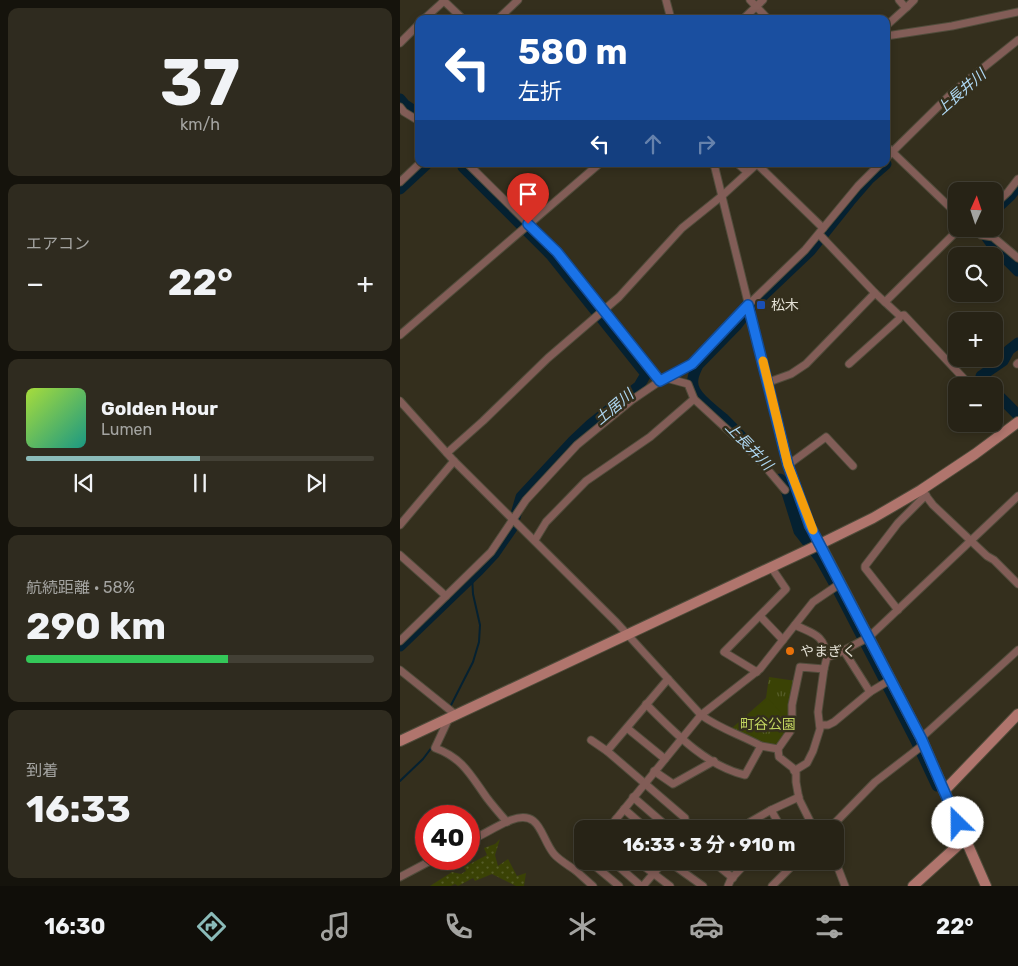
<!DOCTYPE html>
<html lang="ja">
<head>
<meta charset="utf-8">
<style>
	:root { --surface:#272316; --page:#2f2b1f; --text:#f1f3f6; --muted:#a4a4a1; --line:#434035; --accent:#8bbbb9 }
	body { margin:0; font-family:Rubik,"Noto Sans JP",sans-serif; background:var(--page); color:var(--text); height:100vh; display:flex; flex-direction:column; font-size:19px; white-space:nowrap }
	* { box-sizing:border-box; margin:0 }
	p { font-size:16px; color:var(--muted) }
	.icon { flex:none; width:28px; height:28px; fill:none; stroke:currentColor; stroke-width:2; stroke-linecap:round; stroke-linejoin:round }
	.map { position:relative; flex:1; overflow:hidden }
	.side { display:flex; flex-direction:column; gap:8px; padding:8px; background:#15130c; width:400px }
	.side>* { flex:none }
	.guide { position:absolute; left:15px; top:15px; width:475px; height:152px; border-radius:10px; box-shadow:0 2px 8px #0003,0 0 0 1px var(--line); background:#1a4fa0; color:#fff; overflow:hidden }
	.needle { width:32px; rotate:3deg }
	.tools { position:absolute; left:548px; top:182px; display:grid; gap:10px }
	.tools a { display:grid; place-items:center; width:55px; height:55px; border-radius:10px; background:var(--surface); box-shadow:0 2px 8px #0003,0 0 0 1px var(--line); font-size:25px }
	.speed { position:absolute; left:15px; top:805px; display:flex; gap:10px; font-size:25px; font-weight:700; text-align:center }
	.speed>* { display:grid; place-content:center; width:65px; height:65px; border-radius:50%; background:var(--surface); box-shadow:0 2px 8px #0003,0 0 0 1px var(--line); line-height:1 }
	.speed .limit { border:8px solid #d22; background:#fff; color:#111 }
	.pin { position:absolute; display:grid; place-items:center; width:42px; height:42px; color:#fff; margin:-51px -21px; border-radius:50% 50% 50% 0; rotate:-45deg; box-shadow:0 0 5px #0007 }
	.pin .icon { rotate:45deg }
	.me { position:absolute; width:55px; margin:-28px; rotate:337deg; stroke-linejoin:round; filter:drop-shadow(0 0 4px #0008) }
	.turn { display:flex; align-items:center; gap:18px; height:105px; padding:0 20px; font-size:22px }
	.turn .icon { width:65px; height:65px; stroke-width:2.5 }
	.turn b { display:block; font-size:35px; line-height:42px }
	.lanes { display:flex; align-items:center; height:48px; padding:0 20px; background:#0003; justify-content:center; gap:25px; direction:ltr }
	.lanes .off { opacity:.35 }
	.big { font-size:38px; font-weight:700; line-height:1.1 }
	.side .tile { flex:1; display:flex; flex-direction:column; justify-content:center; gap:8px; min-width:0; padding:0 18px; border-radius:10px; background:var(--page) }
	.side .dial { align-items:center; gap:0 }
	.dial b { font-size:65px; line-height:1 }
	.song { display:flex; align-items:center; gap:15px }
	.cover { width:60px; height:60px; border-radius:8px; background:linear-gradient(135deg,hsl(80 70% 55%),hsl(170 70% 35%)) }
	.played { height:5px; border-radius:2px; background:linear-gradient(90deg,var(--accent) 50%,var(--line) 50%) }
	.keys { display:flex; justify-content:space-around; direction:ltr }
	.heat { display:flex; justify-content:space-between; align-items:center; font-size:28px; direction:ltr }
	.charge { height:8px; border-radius:4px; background:linear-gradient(90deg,#34c759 58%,var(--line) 0) }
	.trip { position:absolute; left:174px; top:820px; width:270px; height:50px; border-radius:10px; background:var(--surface); box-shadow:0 2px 8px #0003,0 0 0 1px var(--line); font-weight:700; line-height:50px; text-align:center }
	.menu { display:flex; height:80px; justify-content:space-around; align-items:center; background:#100e09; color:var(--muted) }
	.menu .icon { width:35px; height:35px }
	.menu .current { color:var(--accent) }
	.menu b { font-size:22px; color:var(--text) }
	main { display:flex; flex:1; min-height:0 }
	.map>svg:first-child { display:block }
	.grass { fill:url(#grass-dots) }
	.park { fill:url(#park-tufts) }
	.pitch { fill:#3a4205 }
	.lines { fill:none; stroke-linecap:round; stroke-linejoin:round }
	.stream { stroke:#052131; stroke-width:2 }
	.river { stroke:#052131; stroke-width:11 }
	.street-casing { stroke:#504c3b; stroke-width:9 }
	.secondary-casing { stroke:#504c3b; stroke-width:12 }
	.street { stroke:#825d57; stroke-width:7 }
	.secondary { stroke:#b0756d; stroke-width:10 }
	.route-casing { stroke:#114b97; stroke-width:12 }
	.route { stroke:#1a73e8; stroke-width:9 }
	.slow { stroke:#f59e0b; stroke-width:9 }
	.transit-dot { fill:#1a4fb4; stroke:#342f1d; stroke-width:2 }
	.food-dot { fill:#e8710a; stroke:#342f1d; stroke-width:2 }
	.labels { text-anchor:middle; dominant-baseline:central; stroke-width:5; stroke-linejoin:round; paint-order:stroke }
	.poi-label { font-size:14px; fill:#e5e2d7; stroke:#342f1d; text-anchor:start }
	.park-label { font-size:14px; fill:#c0d35f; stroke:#342f1d }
	.water-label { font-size:15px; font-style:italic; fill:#afd8f3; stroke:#342f1d }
</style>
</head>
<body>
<main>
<section class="side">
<div class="tile dial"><b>37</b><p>km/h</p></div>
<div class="tile"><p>エアコン</p>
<div class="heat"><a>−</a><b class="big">22°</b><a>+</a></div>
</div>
<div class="tile">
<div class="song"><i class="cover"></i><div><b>Golden Hour</b><p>Lumen</p></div></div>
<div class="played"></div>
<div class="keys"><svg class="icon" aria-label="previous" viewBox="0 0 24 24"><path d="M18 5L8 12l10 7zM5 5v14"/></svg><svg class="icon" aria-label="pause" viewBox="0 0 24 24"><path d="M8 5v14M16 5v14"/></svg><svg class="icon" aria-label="next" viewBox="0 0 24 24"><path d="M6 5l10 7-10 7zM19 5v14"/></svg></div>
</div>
<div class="tile"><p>航続距離 · 58%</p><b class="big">290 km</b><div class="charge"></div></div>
<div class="tile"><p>到着</p><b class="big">16:33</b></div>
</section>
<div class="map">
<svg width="618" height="886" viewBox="0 0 618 886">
	<defs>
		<pattern id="grass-dots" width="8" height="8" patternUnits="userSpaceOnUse" patternTransform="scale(1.25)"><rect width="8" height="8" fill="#3a4205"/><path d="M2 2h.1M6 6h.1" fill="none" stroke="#565d29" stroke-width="1.8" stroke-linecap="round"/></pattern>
		<pattern id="park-tufts" width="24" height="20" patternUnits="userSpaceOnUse" patternTransform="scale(1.25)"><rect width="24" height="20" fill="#3a4205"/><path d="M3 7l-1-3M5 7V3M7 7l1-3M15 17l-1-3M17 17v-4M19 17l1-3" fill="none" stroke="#565d29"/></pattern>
	</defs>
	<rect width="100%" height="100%" fill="#342f1d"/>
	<polygon class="grass" points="100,839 95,855 98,866 108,859 117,876 126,873 124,886 116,886 92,874 75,881 73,878 58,886 55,884 51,886 30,886 52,872 61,874 66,871 64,867 87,855 84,848 95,844"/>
	<polygon class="park" points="369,677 396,681 389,731 378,747 363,744 338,730 334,730 332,728 366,698"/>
	<polygon class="pitch" points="368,698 381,713 354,737 341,721"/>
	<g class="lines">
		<g class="stream">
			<polyline points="46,715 73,662 79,642 80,625 73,594 72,576"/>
			<polyline points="0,781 23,759 32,747"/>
		</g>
		<g class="river">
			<polyline points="0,99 5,105 19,114"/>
			<polyline points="0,189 27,164"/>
			<polyline points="594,211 610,196 618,186"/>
			<polyline points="581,229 593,246 618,271"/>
			<polyline points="589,386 581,376 603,361 609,350 618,343"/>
			<polyline points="594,391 618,415"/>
			<path d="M366 463C352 447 338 433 323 418 314 410 301 402 295 391 290 382 294 373 298 365L336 326 350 308 410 251 450 201 470 178 486 164"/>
			<polyline points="380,479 384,483 399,531 420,558 439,592 516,741 537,786"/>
			<polyline points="0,646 79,570 94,554 112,528 121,497 173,441 191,424 239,386 246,374 151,255 63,167 62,164"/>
		</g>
		<g class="street-casing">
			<g id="street">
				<polyline points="43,0 63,19"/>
				<polyline points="266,0 271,19"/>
				<polyline points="350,0 368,19"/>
				<polyline points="499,0 505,7 507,7 514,0"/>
				<polyline points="24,19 44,1"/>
				<polyline points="98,19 118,0"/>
				<polyline points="343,19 363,0"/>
				<polyline points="486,26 507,7"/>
				<polyline points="486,36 552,26 618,12"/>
				<polyline points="0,43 19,24"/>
				<polyline points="0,107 4,112 19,121"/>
				<polyline points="486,146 556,213"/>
				<polyline points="486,158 553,92 618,40"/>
				<polyline points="68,164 157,252 260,381"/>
				<polyline points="314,164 388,465 411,526 420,544"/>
				<polyline points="338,164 347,172"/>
				<polyline points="357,164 423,228"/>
				<polyline points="0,182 19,164"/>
				<polyline points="594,205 608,192 618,179"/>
				<polyline points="574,229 581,235 593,237 618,258"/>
				<polyline points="485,302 559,229"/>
				<polyline points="500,316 504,315 569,384"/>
				<polyline points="0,335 199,164"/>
				<polyline points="449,364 499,319 500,316 475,293"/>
				<polyline points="617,364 618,363"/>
				<polyline points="369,382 391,374 406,364 475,293 419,234"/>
				<polyline points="294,399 358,458 385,490"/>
				<path d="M0 401 54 461 217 623 301 715C320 729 341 735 361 746L345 775C306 766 274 732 246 704"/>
				<polyline points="47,453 83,421 148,358 219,297 282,228 323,195 357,164"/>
				<polyline points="388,465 426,437 453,466"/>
				<polyline points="523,492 533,505 587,556 594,560 618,584"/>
				<polyline points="0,525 54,461"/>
				<polyline points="135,540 146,522 186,481 250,437 294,399 288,384 266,378"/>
				<polyline points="0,555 46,596"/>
				<polyline points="498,610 465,568 465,566 498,523 526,495"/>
				<polyline points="360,616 383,640"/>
				<path d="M395 625C413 634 424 634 427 657"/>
				<polyline points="0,641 91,552 126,500 177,445 232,400 260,381 292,364 348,305 405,250 458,186 480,164"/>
				<polyline points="444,651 470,692"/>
				<polyline points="0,670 56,715"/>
				<polyline points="357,672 324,652 386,589 371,567"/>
				<path d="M49 718 35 748C63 758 71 776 87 798 93 806 100 814 107 822"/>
				<polyline points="420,725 428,725 434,722 470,692 490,680"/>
				<polyline points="227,728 265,759"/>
				<polyline points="521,738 618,650"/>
				<polyline points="191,740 207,751 285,818 285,829"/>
				<polyline points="361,746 378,749 392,729 392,705 400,667 424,669 427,657 435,655 469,637 618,496"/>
				<polyline points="378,749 379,757 393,768 396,773 396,782 399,799 414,829"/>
				<polyline points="207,751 268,679"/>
				<polyline points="254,771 273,784 314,761"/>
				<polyline points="394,771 407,763 413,751 420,729 418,712 424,669"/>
				<polyline points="233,797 270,829"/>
				<polyline points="224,809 247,829"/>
				<polyline points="216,819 227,829"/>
				<polyline points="208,829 301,715 360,669 413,602 441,583"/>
				<polyline points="353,829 350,822 371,810"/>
				<polyline points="379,829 379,824 371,810 399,797"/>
				<polyline points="429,829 475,782 523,745"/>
				<path d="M69 841C83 835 96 826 111 820 141 809 140 837 154 854 159 860 168 865 175 870"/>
				<polyline points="435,860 445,886"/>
				<polyline points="183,861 175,870 193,886"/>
				<polyline points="189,861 219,886"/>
				<polyline points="212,861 241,886"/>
				<polyline points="237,861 270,886"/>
				<polyline points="312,861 333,878"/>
				<polyline points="272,864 303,886"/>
				<polyline points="0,877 34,859"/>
				<polyline points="243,886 264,861"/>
				<polyline points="328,886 331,879 348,861"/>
				<polyline points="372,886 397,861"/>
			</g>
		</g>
		<g class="secondary-casing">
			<g id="secondary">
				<polyline points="420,544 521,738 586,886"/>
				<polyline points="0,741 412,548 473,518 521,490 575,454 618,422"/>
				<polyline points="545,790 618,714"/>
				<polyline points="513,886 565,839"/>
			</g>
		</g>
		<use href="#street" class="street"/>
		<use href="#secondary" class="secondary"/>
	</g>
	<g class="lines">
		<g class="route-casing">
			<polyline id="route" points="128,224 157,252 260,381 292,364 348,305 388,465 410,526 521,738 558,823"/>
		</g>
		<use href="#route" class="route"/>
		<polyline class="slow" points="363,361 388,465 413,530"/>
	</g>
	<rect class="transit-dot" x="356" y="300" width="10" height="10" rx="2.5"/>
	<circle class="food-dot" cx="390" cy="651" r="5"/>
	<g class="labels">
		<g class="poi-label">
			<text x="371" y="305">松木</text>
			<text x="400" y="651">やまぎく</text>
		</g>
		<g class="park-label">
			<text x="368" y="724">町谷公園</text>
		</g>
		<g class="water-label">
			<text transform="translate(561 92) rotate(-41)">上長井川</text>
			<text transform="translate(214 407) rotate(-40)">土居川</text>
			<text transform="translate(349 446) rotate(46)">上長井川</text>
		</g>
	</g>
</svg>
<div class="tools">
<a><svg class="needle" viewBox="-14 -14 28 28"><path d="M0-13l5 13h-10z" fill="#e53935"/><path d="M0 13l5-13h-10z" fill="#a4a4a1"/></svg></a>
<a><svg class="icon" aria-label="search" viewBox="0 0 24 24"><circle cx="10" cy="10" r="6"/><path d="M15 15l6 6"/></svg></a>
<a>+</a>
<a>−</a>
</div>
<div class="speed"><div class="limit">40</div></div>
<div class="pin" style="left:128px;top:224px;background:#d93025"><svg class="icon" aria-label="arrive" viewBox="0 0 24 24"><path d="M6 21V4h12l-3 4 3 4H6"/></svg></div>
<svg class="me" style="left:558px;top:823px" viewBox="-20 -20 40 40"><circle r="19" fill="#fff"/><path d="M0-13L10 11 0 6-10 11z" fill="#1a73e8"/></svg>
<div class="trip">16:33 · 3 分 · 910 m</div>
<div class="guide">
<div class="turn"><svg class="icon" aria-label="left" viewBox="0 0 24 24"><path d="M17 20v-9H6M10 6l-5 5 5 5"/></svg><div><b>580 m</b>左折</div></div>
<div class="lanes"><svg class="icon" aria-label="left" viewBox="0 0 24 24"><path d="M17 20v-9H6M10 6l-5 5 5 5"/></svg><svg class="icon off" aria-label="ahead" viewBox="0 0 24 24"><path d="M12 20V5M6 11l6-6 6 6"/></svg><svg class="icon off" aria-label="right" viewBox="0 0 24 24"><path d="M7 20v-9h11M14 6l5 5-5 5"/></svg></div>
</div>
</div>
</main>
<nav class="menu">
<b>16:30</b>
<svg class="icon current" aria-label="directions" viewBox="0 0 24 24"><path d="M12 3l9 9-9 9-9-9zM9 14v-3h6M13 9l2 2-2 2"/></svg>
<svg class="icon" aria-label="music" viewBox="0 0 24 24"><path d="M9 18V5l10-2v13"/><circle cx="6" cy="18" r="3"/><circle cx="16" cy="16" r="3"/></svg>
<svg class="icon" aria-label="phone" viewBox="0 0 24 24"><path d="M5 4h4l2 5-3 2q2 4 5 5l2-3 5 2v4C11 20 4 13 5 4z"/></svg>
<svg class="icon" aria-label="climate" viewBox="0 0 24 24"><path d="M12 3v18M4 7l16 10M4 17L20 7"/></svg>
<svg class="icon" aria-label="car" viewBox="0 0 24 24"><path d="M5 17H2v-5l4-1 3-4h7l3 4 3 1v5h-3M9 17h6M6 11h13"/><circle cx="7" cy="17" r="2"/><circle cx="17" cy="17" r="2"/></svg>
<svg class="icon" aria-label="filters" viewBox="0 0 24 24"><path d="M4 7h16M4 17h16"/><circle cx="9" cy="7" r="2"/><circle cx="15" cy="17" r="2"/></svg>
<b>22°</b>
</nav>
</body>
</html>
